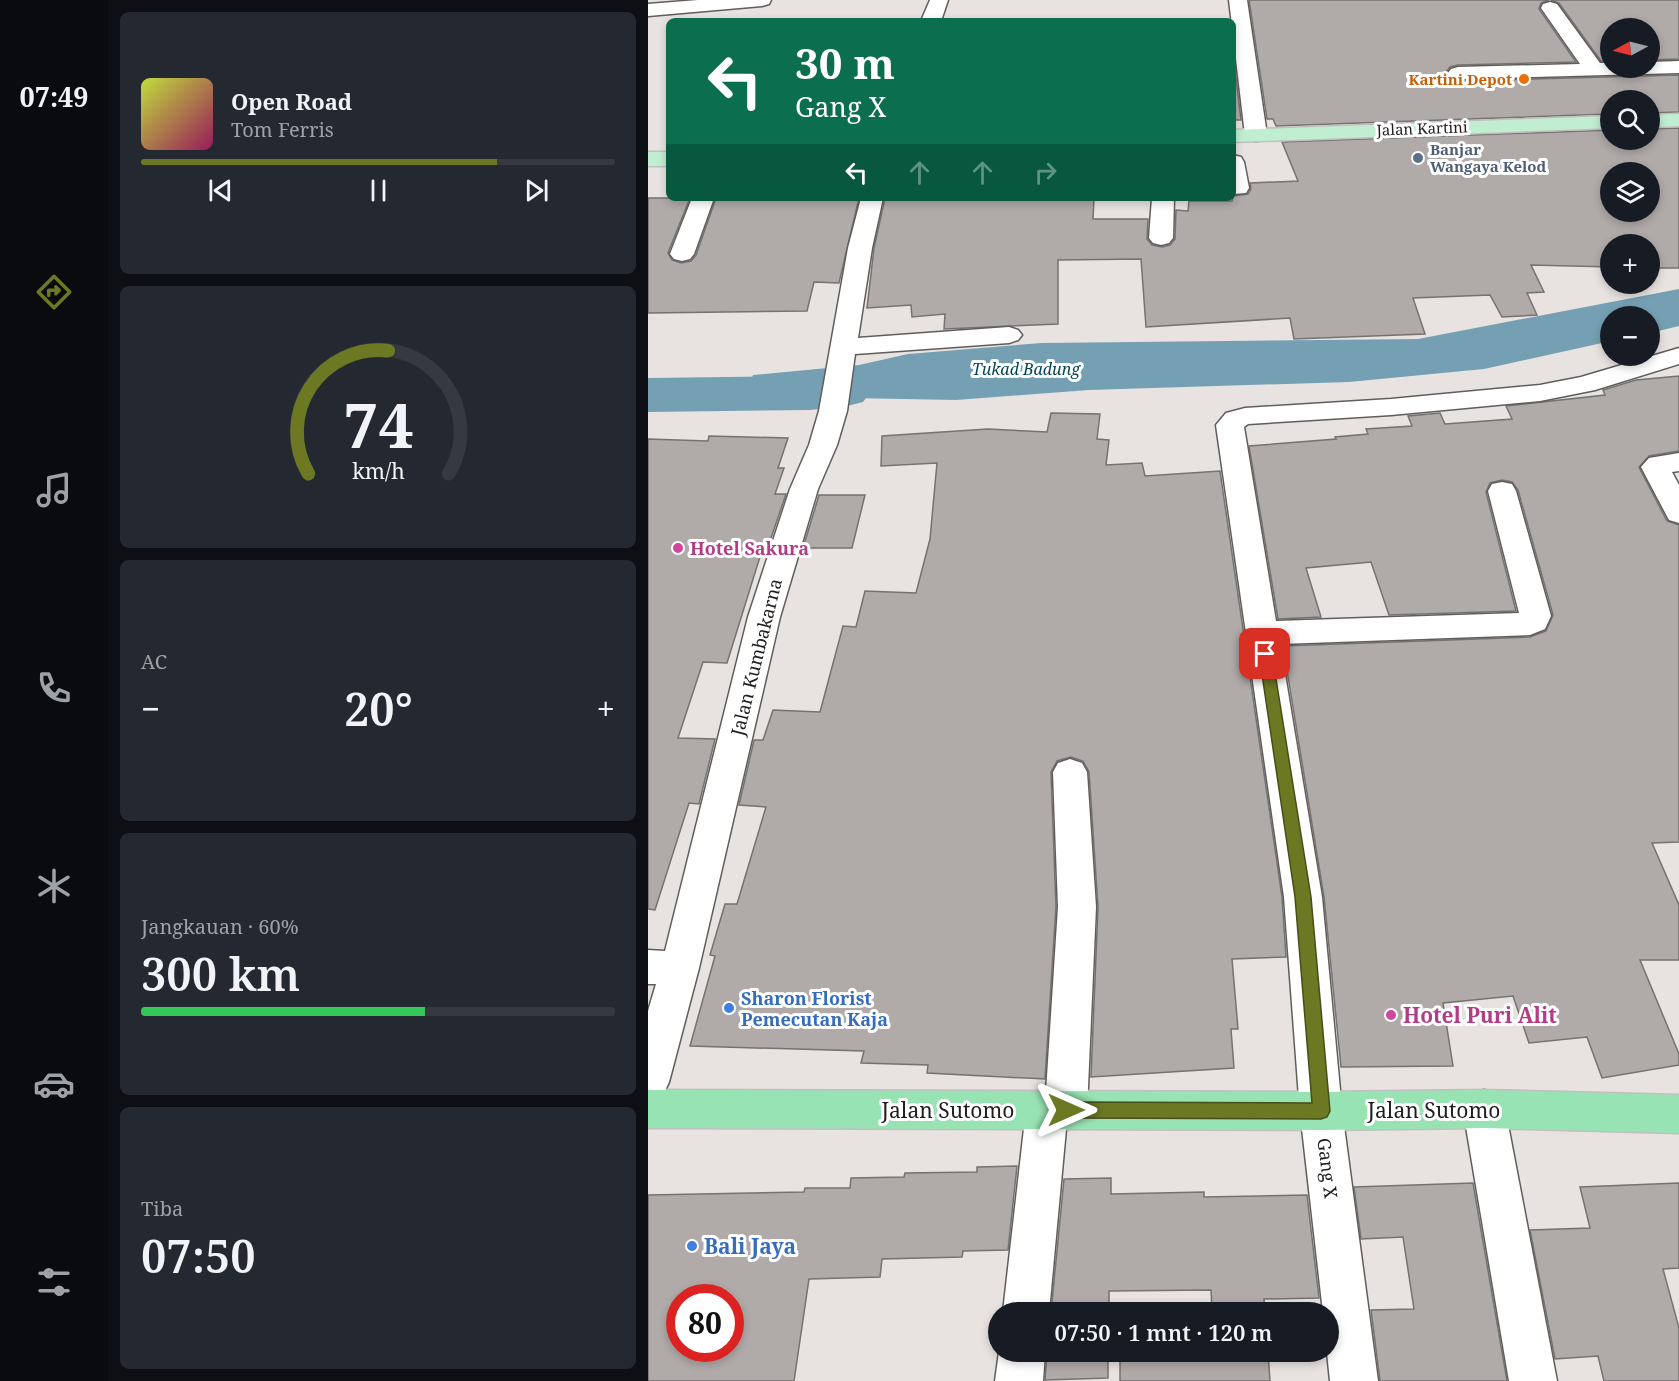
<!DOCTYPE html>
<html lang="id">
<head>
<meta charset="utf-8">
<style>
	:root { --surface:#171b24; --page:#242831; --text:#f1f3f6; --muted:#9ea1a6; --line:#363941; --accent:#6d7823 }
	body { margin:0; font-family:"Noto Serif",serif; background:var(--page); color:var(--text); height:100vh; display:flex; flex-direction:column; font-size:22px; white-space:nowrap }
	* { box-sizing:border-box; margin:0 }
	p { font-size:20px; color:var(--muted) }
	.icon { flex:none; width:33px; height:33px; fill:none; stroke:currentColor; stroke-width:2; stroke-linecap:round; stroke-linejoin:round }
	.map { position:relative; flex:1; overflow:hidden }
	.panel { display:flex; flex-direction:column; gap:12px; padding:12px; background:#0d0f14; width:540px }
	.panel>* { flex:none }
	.top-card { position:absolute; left:18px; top:18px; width:570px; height:183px; border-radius:9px; box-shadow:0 3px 9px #0003; background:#0b6e4f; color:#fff; overflow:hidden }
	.needle { width:39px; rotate:263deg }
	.fabs { position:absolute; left:952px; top:18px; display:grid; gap:12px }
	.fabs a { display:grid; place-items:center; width:60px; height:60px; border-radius:50%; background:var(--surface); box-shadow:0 3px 9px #0003; font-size:30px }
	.speed { position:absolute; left:18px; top:1284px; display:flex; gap:12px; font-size:30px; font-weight:700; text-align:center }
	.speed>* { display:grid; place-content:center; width:78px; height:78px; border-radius:50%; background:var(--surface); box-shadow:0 3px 9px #0003; line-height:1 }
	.speed .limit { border:9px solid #d22; background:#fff; color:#111 }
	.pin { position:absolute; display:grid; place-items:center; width:51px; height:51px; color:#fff; margin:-26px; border-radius:12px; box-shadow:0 3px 9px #0006 }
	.me { position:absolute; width:66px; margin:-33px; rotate:90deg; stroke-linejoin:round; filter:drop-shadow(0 0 4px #0008) }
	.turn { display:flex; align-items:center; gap:21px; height:126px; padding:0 30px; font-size:27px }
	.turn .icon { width:78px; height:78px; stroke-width:2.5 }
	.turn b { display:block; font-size:42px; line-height:51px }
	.lanes { display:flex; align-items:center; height:57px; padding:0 30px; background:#0003; justify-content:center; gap:30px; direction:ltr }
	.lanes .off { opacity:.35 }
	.big { font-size:45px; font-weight:600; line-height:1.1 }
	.panel .card { flex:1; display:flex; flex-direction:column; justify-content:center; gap:9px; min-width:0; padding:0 21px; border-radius:9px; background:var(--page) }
	.panel .dial { align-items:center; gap:0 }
	.dial svg { height:156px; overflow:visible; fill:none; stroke:var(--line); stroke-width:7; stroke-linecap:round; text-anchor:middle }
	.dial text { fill:var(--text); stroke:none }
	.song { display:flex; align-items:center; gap:18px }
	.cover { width:72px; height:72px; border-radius:9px; background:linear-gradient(135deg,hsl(70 70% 55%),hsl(330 70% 35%)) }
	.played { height:6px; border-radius:3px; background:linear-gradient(90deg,var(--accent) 75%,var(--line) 75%) }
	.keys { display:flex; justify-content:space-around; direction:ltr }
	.heat { display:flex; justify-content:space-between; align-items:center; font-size:33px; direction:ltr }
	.charge { height:9px; border-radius:4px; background:linear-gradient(90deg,#34c759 60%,var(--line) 0) }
	.trip { position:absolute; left:340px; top:1302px; width:351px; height:60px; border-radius:30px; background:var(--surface); box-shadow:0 3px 9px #0003; font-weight:600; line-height:60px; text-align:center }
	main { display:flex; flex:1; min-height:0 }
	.tab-bar { display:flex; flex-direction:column; width:108px; justify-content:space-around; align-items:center; background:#090b0e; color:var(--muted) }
	.tab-bar .icon { width:42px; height:42px }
	.tab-bar .selected { color:var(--accent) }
	.tab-bar b { font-size:27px; color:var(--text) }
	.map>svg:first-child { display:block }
	.water { fill:#75a0b3 }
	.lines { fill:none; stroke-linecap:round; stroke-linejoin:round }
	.river { fill:#75a0b3; fill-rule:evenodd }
	.building { fill:#b0aba9; stroke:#767270; stroke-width:1.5; fill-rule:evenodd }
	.minor-casing { stroke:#615d5b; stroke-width:3 }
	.major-casing { stroke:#c1c0c0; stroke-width:3 }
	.highway-casing { stroke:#c1c0c0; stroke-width:3 }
	.minor { fill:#fff; fill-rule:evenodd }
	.major { fill:#c1eed1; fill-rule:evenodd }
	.highway { fill:#98e3b3; fill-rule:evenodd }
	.route { fill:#6d7823; stroke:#474e17; stroke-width:1.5 }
	.food-dot { fill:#e8710a; stroke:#fff; stroke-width:2 }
	.service-dot { fill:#5c6f8a; stroke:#fff; stroke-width:2 }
	.hotel-dot { fill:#d1479c; stroke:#fff; stroke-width:2 }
	.shop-dot { fill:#3f7fe0; stroke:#fff; stroke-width:2 }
	.labels { text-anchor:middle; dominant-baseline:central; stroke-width:6; stroke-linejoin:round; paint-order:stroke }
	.far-food-label { font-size:15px; font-weight:bold; fill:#c56008; stroke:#fff; text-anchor:end }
	.far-street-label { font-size:15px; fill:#201e1d; stroke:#fff }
	.far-service-label { font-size:15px; font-weight:bold; fill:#4e5e75; stroke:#fff; text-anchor:start }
	.far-water-label { font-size:16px; font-style:italic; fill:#034458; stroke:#fff }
	.hotel-label { font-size:18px; font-weight:bold; fill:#b23c85; stroke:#fff; text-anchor:start }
	.street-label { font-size:18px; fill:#201e1d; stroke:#fff }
	.shop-label { font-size:18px; font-weight:bold; fill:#366cbe; stroke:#fff; text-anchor:start }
	.near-hotel-label { font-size:21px; font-weight:bold; fill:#b23c85; stroke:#fff; text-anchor:start }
	.near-street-label { font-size:21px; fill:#201e1d; stroke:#fff }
	.near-shop-label { font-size:21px; font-weight:bold; fill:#366cbe; stroke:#fff; text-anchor:start }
</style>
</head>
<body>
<main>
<nav class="tab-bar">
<b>07:49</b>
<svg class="icon selected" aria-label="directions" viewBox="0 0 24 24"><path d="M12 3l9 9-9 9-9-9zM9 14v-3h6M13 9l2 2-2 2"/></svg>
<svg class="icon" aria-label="music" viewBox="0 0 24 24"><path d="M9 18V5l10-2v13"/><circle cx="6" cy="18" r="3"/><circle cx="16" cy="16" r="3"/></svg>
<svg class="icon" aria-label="phone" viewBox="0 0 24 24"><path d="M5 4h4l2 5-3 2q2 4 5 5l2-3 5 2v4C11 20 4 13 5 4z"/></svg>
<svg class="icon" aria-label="climate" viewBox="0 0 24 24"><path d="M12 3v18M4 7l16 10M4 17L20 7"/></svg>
<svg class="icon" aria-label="car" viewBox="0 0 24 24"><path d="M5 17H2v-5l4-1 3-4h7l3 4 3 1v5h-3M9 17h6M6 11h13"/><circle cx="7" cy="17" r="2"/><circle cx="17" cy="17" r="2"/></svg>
<svg class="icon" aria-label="filters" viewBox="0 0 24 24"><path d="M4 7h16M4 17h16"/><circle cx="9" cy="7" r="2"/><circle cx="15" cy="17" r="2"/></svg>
</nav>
<section class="panel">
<div class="card">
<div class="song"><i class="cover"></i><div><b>Open Road</b><p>Tom Ferris</p></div></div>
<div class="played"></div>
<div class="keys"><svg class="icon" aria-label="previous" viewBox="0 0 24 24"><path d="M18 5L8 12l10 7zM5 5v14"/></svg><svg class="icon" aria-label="pause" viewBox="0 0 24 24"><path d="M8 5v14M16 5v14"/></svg><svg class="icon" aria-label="next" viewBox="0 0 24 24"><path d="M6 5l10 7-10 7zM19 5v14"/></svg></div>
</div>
<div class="card dial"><svg viewBox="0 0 100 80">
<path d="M14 69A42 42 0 1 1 86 69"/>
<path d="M14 69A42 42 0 0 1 55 6" stroke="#6d7823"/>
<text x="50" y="56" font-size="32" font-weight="700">74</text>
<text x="50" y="72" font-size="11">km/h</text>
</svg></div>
<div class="card"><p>AC</p>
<div class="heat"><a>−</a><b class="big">20°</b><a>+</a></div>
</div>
<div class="card"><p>Jangkauan · 60%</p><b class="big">300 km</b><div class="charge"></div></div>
<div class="card"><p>Tiba</p><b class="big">07:50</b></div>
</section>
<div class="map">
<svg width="1031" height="1381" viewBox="0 0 1031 1381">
	<rect width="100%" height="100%" fill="#e8e3e1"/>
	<polygon class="water" points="1031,289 1031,326 1002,333 1002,316 963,316 963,341 836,369 701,382 441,390 308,400 202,398 94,403 105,375 211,365 260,354 393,343 770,339"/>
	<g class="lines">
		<polygon class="river" points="195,373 215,378 224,390 215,402 195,407 161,410 0,412 0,378 161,376"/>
	</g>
	<g class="building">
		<polygon points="601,0 901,0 893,3 891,9 928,62 810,65 802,67 798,72 801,78 810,81 1031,75 1031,112 1002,113 1002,100 963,100 963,114 628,126 625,119 619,119"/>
		<polygon points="903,0 1031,0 1031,59 1002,60 1002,28 963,28 963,61 953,61 911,3"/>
		<polygon points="585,53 593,120 585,120"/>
		<path d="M1031 128V268H1002V244H963V267L883 265 896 292 879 293 889 315 854 317 842 295 765 298 777 334 646 339 642 318 498 327 493 259 410 260V324L296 329 297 314 264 317 263 305 219 308 226 248 237 198H446L445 219H500L499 239 504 245 514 247 522 245 527 239 528 210 540 211 541 201H584L585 196 600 194 603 189 602 183 650 181 634 142 963 130V140H1002V129ZM963 172H1002V212H963Z"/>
		<polygon points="0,198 42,198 20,253 24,260 33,263 43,261 48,255 68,198 211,198 191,283 166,282 159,311 0,313"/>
		<polygon points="1031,376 1031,451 1001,456 991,467 1019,521 1031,525 1031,842 1004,843 1031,905 1031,960 992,960 1031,1054 1031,1065 954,1078 939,1037 881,1043 865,996 795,1003 805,1066 693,1067 676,897 635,646 882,637 898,631 905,615 870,490 864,482 854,480 842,483 838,492 868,611 741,615 723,562 658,568 673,617 630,619 601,446 688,439 687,437 720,434 718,429 764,426 760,416 792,413 797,424 864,419 858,406 957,395 955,390 988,380"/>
		<polygon points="403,413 452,414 449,439 461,440 458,465 494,463 497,476 572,471 634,897 638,957 584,959 590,1029 583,1029 586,1068 443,1077 450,907 441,772 435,761 423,757 409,761 403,772 408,907 397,1079 279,1073 280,1065 213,1063 216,1051 42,1046 67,956 62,955 77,904 89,904 118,807 91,805 106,740 115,740 125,710 172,712 195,626 208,627 217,591 268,593 282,539 289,463 233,466 234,436 340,429 399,432"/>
		<polygon points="61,436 140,438 130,468 136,468 127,494 138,494 120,547 115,547 79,663 55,662 30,738 67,739 51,804 41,803 7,910 0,909 0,439 60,441"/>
		<polygon points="171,495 217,495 204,548 155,548"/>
		<path d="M369 1166 360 1250 315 1251 314 1257 234 1259 232 1277 161 1279 146 1381H0V1195L156 1192 157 1188H202L203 1178 256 1177 257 1173 329 1172V1167ZM32 1298H82V1348H32Z"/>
		<polygon points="463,1178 463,1194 556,1192 556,1197 659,1195 671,1298 616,1299 617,1312 564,1312 563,1290 461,1291 461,1312 403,1312 416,1179"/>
		<polygon points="825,1183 859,1381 732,1381 723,1310 766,1309 755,1237 713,1239 706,1187"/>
		<polygon points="1031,1183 1031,1268 1015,1269 1031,1328 1031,1381 956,1381 950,1356 907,1359 882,1230 942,1228 932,1187"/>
		<polygon points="399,1352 460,1352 460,1378 397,1380"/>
		<polygon points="472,1352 620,1352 622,1381 472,1381"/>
	</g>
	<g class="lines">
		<g class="minor-casing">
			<g id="minor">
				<polygon points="50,0 123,0 121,4 114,6 0,16 0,4"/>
				<polygon points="282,0 300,0 293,21 273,21"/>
				<polygon points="581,0 599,0 619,135 616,140 608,141 600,140 597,135"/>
				<polygon points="902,2 909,4 952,63 963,63 963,68 1002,68 1002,62 1031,61 1031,73 810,79 803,77 800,73 803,69 810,67 932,64 893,8 895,4"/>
				<polygon points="585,155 593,157 596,162 601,188 598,193 585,194"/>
				<polygon points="44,198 66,198 46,254 42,259 34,261 26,259 22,254"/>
				<polygon points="213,198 235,198 224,248 210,338 361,327 370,330 374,335 370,340 361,343 207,354 199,411 189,445 170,489 132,617 51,968 21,1082 15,1095 0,1101 0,1011 8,984 0,984 0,950 17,951 100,617 142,489 161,445 171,411 200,248"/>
				<polygon points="504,198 526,198 525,238 521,243 513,245 505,243 501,238"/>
				<polygon points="1031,348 1031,364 947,390 892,401 743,415 600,424 596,427 628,621 871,613 840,491 844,484 854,482 864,484 868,491 903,616 897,629 882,635 632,644 674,897 694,1111 730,1381 682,1381 679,1352 681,1352 681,1312 675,1312 652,1111 636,897 568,425 578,413 597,408 743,399 892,385 933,377"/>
				<polygon points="1031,453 1031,471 1024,472 1031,485 1031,523 1021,520 993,467 1001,458"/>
				<polygon points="422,759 434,763 439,772 448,907 439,1110 433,1124 418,1129 401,1312 355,1312 378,1111 384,1097 398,1092 410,907 405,772 410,763"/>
				<polygon points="836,1090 851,1095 857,1109 909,1381 861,1381 815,1109 821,1095"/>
				<polygon points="351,1352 397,1352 395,1381 347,1381"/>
			</g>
		</g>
		<g class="major-casing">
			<g id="major">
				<polygon points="1031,114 1031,126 1002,127 1002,115"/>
				<polygon points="963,116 963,128 585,142 585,130"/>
				<rect x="0" y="152" width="21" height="14"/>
			</g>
		</g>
		<g class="highway-casing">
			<polygon id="highway" points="0,1090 673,1092 836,1090 1031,1095 1031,1133 836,1128 673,1130 0,1128"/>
		</g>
		<use href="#minor" class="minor"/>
		<use href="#major" class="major"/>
		<use href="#highway" class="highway"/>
	</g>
	<polygon class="route" points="617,650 624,654 663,897 682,1111 679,1117 673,1119 418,1118 412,1116 410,1110 412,1104 418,1102 664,1103 647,897 611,654"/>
	<circle class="food-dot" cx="876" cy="79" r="6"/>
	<circle class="service-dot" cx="770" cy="158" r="6"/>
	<g class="hotel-dot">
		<circle cx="30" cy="548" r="6"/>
		<circle cx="743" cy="1015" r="6"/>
	</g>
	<g class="shop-dot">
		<circle cx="81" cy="1008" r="6"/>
		<circle cx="44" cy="1246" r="6"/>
	</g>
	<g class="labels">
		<g class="far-food-label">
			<text x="864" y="79">Kartini Depot</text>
		</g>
		<g class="far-street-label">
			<text transform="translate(774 128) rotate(-2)">Jalan Kartini</text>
		</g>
		<g class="far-service-label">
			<text x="782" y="149">Banjar<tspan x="782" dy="17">Wangaya Kelod</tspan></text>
		</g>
		<g class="far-water-label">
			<text x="378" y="369">Tukad Badung</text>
		</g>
		<g class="hotel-label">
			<text x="42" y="548">Hotel Sakura</text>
		</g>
		<g class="street-label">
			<text transform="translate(108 657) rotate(-76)">Jalan Kumbakarna</text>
			<text transform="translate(680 1168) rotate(83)">Gang X</text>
		</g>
		<g class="shop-label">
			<text x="93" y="998">Sharon Florist<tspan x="93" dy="21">Pemecutan Kaja</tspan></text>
		</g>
		<g class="near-hotel-label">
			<text x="755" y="1015">Hotel Puri Alit</text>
		</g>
		<g class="near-street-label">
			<text x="300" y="1110">Jalan Sutomo</text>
			<text x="786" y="1110">Jalan Sutomo</text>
		</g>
		<g class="near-shop-label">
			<text x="56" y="1246">Bali Jaya</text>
		</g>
	</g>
</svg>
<div class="fabs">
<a><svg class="needle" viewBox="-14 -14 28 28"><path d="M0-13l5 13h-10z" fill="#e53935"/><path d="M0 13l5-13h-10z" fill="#9ea1a6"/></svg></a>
<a><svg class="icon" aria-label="search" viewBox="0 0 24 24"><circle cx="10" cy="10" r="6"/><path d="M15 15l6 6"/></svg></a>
<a><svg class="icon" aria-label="layers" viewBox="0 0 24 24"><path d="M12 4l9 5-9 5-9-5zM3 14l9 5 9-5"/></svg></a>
<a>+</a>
<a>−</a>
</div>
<div class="speed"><div class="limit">80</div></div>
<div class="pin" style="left:617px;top:654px;background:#d93025"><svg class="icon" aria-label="arrive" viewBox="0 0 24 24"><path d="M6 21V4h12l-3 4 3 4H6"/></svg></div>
<svg class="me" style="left:418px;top:1110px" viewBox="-20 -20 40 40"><path d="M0-17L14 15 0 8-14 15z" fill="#6d7823" stroke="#fff" stroke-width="4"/></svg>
<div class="trip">07:50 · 1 mnt · 120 m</div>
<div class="top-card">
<div class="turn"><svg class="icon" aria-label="left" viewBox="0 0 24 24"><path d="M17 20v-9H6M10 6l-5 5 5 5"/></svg><div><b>30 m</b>Gang X</div></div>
<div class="lanes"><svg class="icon" aria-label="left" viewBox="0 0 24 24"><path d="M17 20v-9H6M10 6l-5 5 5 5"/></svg><svg class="icon off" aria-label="ahead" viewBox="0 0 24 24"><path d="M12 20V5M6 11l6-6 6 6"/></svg><svg class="icon off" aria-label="ahead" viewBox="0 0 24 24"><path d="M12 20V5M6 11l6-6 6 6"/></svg><svg class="icon off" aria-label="right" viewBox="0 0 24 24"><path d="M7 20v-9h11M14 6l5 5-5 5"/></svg></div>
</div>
</div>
</main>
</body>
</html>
